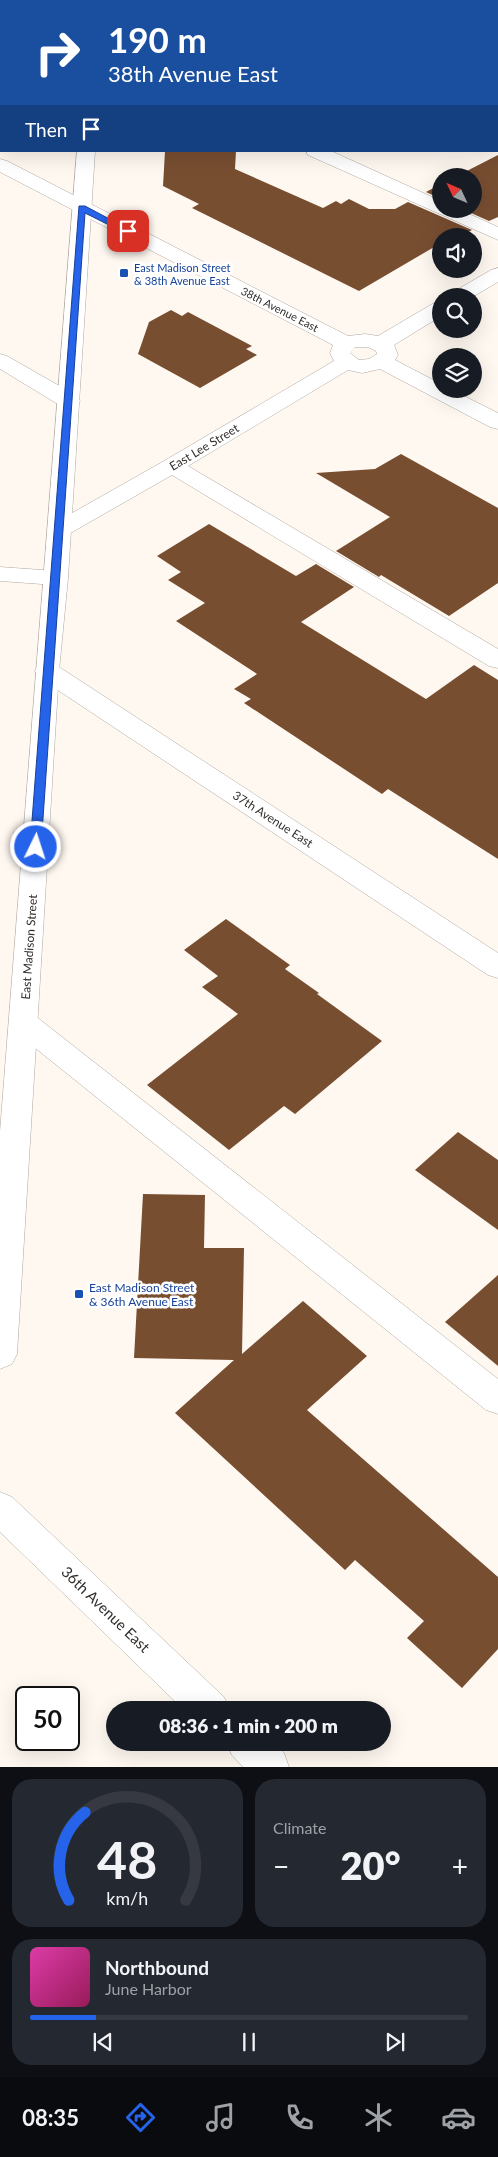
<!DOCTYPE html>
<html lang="en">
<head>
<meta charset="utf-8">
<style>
	:root { --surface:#171b24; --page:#242831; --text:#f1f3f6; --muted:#9ea1a6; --line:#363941; --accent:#2563eb }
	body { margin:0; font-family:Lato,sans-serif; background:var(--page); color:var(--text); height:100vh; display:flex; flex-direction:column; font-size:19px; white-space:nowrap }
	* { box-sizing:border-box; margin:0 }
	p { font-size:16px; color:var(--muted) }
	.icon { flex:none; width:28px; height:28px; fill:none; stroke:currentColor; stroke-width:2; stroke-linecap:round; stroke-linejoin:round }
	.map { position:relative; height:1767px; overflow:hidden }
	.details { display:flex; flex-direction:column; gap:12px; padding:12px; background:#0d0f14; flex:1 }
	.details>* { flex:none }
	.guide { position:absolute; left:0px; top:0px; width:499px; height:152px; box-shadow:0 5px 20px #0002; background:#1a4fa0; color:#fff; overflow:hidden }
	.needle { width:32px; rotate:314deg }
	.tools { position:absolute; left:432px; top:168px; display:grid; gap:10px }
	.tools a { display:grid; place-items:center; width:50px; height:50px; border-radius:50%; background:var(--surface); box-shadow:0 5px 20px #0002; font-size:25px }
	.speed { position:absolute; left:15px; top:1686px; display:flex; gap:10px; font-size:25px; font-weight:700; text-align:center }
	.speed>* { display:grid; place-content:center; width:65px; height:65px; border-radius:50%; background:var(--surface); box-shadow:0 5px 20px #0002; line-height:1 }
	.speed .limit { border:2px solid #111; border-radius:8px; background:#fff; color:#111 }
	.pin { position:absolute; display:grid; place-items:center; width:42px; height:42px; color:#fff; margin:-21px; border-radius:10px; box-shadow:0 2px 8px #0006 }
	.me { position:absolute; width:55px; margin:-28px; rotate:4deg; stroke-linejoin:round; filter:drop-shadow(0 0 4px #0008) }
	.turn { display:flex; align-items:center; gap:18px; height:105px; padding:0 25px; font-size:22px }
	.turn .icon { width:65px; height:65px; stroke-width:2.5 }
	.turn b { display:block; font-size:35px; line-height:42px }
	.then { display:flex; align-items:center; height:48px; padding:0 25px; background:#0003; gap:10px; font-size:19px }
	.big { font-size:38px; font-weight:800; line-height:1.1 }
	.details .card { flex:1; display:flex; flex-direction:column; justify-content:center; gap:8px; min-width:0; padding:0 18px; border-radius:20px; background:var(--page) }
	.details .dial { align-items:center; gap:0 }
	.dial svg { height:130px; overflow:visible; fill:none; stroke:var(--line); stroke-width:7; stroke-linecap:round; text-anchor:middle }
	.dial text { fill:var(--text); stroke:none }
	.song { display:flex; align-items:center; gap:15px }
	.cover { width:60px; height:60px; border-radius:8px; background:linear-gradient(135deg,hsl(320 70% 55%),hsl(330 70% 35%)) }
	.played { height:5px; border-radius:2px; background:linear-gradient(90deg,var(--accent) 15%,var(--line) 15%) }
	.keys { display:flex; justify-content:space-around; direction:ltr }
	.heat { display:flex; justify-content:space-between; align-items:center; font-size:28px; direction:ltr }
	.details .tiles { flex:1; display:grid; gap:12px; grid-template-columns:1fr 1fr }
	.card:last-child { grid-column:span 2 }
	.trip { position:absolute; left:106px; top:1701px; width:285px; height:50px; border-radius:25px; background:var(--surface); box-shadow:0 5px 20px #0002; font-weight:800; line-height:50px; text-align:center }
	.tab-bar { display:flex; height:80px; justify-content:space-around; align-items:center; background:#090b0e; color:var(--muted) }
	.tab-bar .icon { width:35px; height:35px }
	.tab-bar .selected { color:var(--accent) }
	.tab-bar b { font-size:22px; color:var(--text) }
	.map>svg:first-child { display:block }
	.building { fill:#784e31 }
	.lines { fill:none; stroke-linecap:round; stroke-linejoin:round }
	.minor-casing { stroke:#b0a7a0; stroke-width:1 }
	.major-casing { stroke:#b0a7a0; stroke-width:1 }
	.minor { fill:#fff; fill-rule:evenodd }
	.major { fill:#fff; fill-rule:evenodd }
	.route { fill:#2563eb; stroke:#184099 }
	.transit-dot { fill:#1a4fb4; stroke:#fff; stroke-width:2 }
	.labels { text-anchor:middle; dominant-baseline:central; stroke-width:5; stroke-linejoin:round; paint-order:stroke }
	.far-transit-label { font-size:11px; fill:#164399; stroke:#fff; text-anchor:start }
	.far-street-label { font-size:11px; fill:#322e2b; stroke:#fff }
	.street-label { font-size:12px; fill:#322e2b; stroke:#fff }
	.transit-label { font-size:12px; fill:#164399; stroke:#fff; text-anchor:start }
	.near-street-label { font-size:15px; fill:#322e2b; stroke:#fff }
</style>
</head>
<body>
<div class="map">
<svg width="498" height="1767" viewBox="0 0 498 1767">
	<rect width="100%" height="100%" fill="#fff8f1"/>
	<g class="building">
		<polygon points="165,151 236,151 235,169 323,208 336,201 341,204 349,199 369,209 395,209 408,202 472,230 461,236 441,236 441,243 359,291 192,208 199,204 163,186"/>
		<polygon points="498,155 498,217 489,221 462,209 474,209 474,176 457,176"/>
		<polygon points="441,184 441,199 426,192"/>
		<polygon points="171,310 182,316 188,312 252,346 246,349 257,355 200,388 138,354 149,322"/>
		<polygon points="401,454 498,508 498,583 449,616 381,575 379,577 336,551 390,517 316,473 375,469"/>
		<polygon points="209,524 296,576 316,564 354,587 301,622 426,699 474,665 498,680 498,859 388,789 382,794 244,703 251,699 234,689 257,674 176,621 205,603 168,580 181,572 157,556"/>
		<polygon points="226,919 290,965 285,969 319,993 317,994 382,1041 295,1114 284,1106 229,1150 147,1085 238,1014 202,987 218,976 184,950"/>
		<polygon points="458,1132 498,1160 498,1230 415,1170"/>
		<polygon points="143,1194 205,1195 204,1248 244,1248 242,1354 303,1301 367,1356 307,1410 498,1577 498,1649 462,1688 407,1638 424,1621 355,1560 345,1570 175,1413 234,1360 134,1358"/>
		<polygon points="498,1275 498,1366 445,1322"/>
	</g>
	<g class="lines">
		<g class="minor-casing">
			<g id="minor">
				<polygon points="295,0 314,0 314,1 296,1"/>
				<rect x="0" y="78" width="1" height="10"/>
				<polygon points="306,151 331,151 441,201 441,209 458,209 498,227 498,240 308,155"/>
				<path d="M0 159 7 161 348 336 365 334 378 336 434 303 441 301V316L394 345 398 355 395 360 441 384V389H450L498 413V429L490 427 380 369 362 373 348 370 188 466 498 649V668L489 666 172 475 67 535 59 537 51 535 47 530 51 525 164 461 334 361 330 353 333 345 0 172ZM355 347H368L376 351 377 354 369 359 359 360 350 353Z"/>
				<polygon points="498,268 498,282 474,296 450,296 453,292 491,270"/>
				<polygon points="0,354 7,356 77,396 80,401 77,406 69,407 61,406 0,369"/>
				<polygon points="0,567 56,571 64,573 68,578 64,583 56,585 0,581"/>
				<polygon points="47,663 56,665 498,953 498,978 488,975 38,677 35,671 38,665"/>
				<polygon points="24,1012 34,1015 498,1379 498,1414 486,1410 14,1031 9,1023 14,1015"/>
				<polygon points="0,1492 12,1497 224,1697 230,1710 184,1710 0,1532"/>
				<polygon points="226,1742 273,1742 284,1753 289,1767 243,1767 232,1755"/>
			</g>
		</g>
		<g class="major-casing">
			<polygon id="major" points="77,151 95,151 68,578 59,671 17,1354 12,1364 0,1369 0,1132"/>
		</g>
		<use href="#minor" class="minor"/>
		<use href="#major" class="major"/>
	</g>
	<polygon class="route" points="79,206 85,206 132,231 125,233 85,213 41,847 36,851 30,847"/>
	<g class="transit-dot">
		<rect x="119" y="268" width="10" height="10" rx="2.5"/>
		<rect x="74" y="1289" width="10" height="10" rx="2.5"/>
	</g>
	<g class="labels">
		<g class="far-transit-label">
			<text x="134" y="267">East Madison Street<tspan x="134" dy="13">&amp; 38th Avenue East</tspan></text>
		</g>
		<g class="far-street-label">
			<text transform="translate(280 309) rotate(27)">38th Avenue East</text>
		</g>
		<g class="street-label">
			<text transform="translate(204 447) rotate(-31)">East Lee Street</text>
			<text transform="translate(273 819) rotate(33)">37th Avenue East</text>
			<text transform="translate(29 947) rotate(-86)">East Madison Street</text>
		</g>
		<g class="transit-label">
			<text x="89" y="1287">East Madison Street<tspan x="89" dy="14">&amp; 36th Avenue East</tspan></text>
		</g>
		<g class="near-street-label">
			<text transform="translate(106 1609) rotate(44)">36th Avenue East</text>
		</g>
	</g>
</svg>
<div class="tools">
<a><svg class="needle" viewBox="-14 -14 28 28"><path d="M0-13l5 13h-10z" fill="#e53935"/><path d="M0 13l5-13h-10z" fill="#9ea1a6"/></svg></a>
<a><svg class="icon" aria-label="sound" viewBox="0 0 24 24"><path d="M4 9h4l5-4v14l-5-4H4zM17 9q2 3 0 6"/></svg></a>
<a><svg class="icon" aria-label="search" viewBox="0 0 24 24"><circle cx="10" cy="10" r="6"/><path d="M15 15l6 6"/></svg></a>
<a><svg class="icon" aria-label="layers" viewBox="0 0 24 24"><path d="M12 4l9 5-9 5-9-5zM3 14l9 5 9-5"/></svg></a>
</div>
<div class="speed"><div class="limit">50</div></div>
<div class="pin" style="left:128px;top:231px;background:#d93025"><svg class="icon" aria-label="arrive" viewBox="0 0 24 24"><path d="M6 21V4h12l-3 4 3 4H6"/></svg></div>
<svg class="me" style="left:36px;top:847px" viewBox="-20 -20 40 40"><circle r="17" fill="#2563eb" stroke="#fff" stroke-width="3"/><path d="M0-11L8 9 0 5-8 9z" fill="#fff"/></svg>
<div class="trip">08:36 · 1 min · 200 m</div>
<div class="guide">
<div class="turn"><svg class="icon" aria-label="right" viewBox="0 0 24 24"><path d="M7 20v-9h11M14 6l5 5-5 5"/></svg><div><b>190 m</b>38th Avenue East</div></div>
<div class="then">Then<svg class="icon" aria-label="arrive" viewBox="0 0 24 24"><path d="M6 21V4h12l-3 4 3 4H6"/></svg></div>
</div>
</div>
<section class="details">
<div class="tiles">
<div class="card dial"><svg viewBox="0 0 100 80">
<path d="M14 69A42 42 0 1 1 86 69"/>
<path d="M14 69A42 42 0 0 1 24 15" stroke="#2563eb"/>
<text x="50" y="56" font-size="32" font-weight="700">48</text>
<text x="50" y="72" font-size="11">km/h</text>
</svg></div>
<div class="card"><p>Climate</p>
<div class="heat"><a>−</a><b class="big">20°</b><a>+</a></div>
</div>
<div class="card">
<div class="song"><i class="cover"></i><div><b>Northbound</b><p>June Harbor</p></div></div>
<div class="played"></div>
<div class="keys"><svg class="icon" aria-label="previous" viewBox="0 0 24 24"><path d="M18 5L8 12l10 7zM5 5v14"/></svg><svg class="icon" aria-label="pause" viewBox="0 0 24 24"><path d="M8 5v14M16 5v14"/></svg><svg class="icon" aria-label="next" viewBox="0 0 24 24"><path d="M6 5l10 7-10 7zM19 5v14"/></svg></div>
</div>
</div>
</section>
<nav class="tab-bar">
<b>08:35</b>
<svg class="icon selected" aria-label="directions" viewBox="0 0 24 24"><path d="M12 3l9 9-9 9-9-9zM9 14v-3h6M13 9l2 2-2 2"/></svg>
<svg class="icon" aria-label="music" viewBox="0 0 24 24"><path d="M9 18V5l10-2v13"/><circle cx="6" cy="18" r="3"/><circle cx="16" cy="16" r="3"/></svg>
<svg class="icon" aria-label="phone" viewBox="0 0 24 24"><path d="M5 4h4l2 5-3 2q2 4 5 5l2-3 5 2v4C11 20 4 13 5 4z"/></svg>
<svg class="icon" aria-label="climate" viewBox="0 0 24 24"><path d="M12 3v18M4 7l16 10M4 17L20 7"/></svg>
<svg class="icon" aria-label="car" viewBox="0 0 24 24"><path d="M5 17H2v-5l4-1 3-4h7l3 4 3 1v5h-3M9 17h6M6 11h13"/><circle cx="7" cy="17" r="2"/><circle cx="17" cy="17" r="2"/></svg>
</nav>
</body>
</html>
